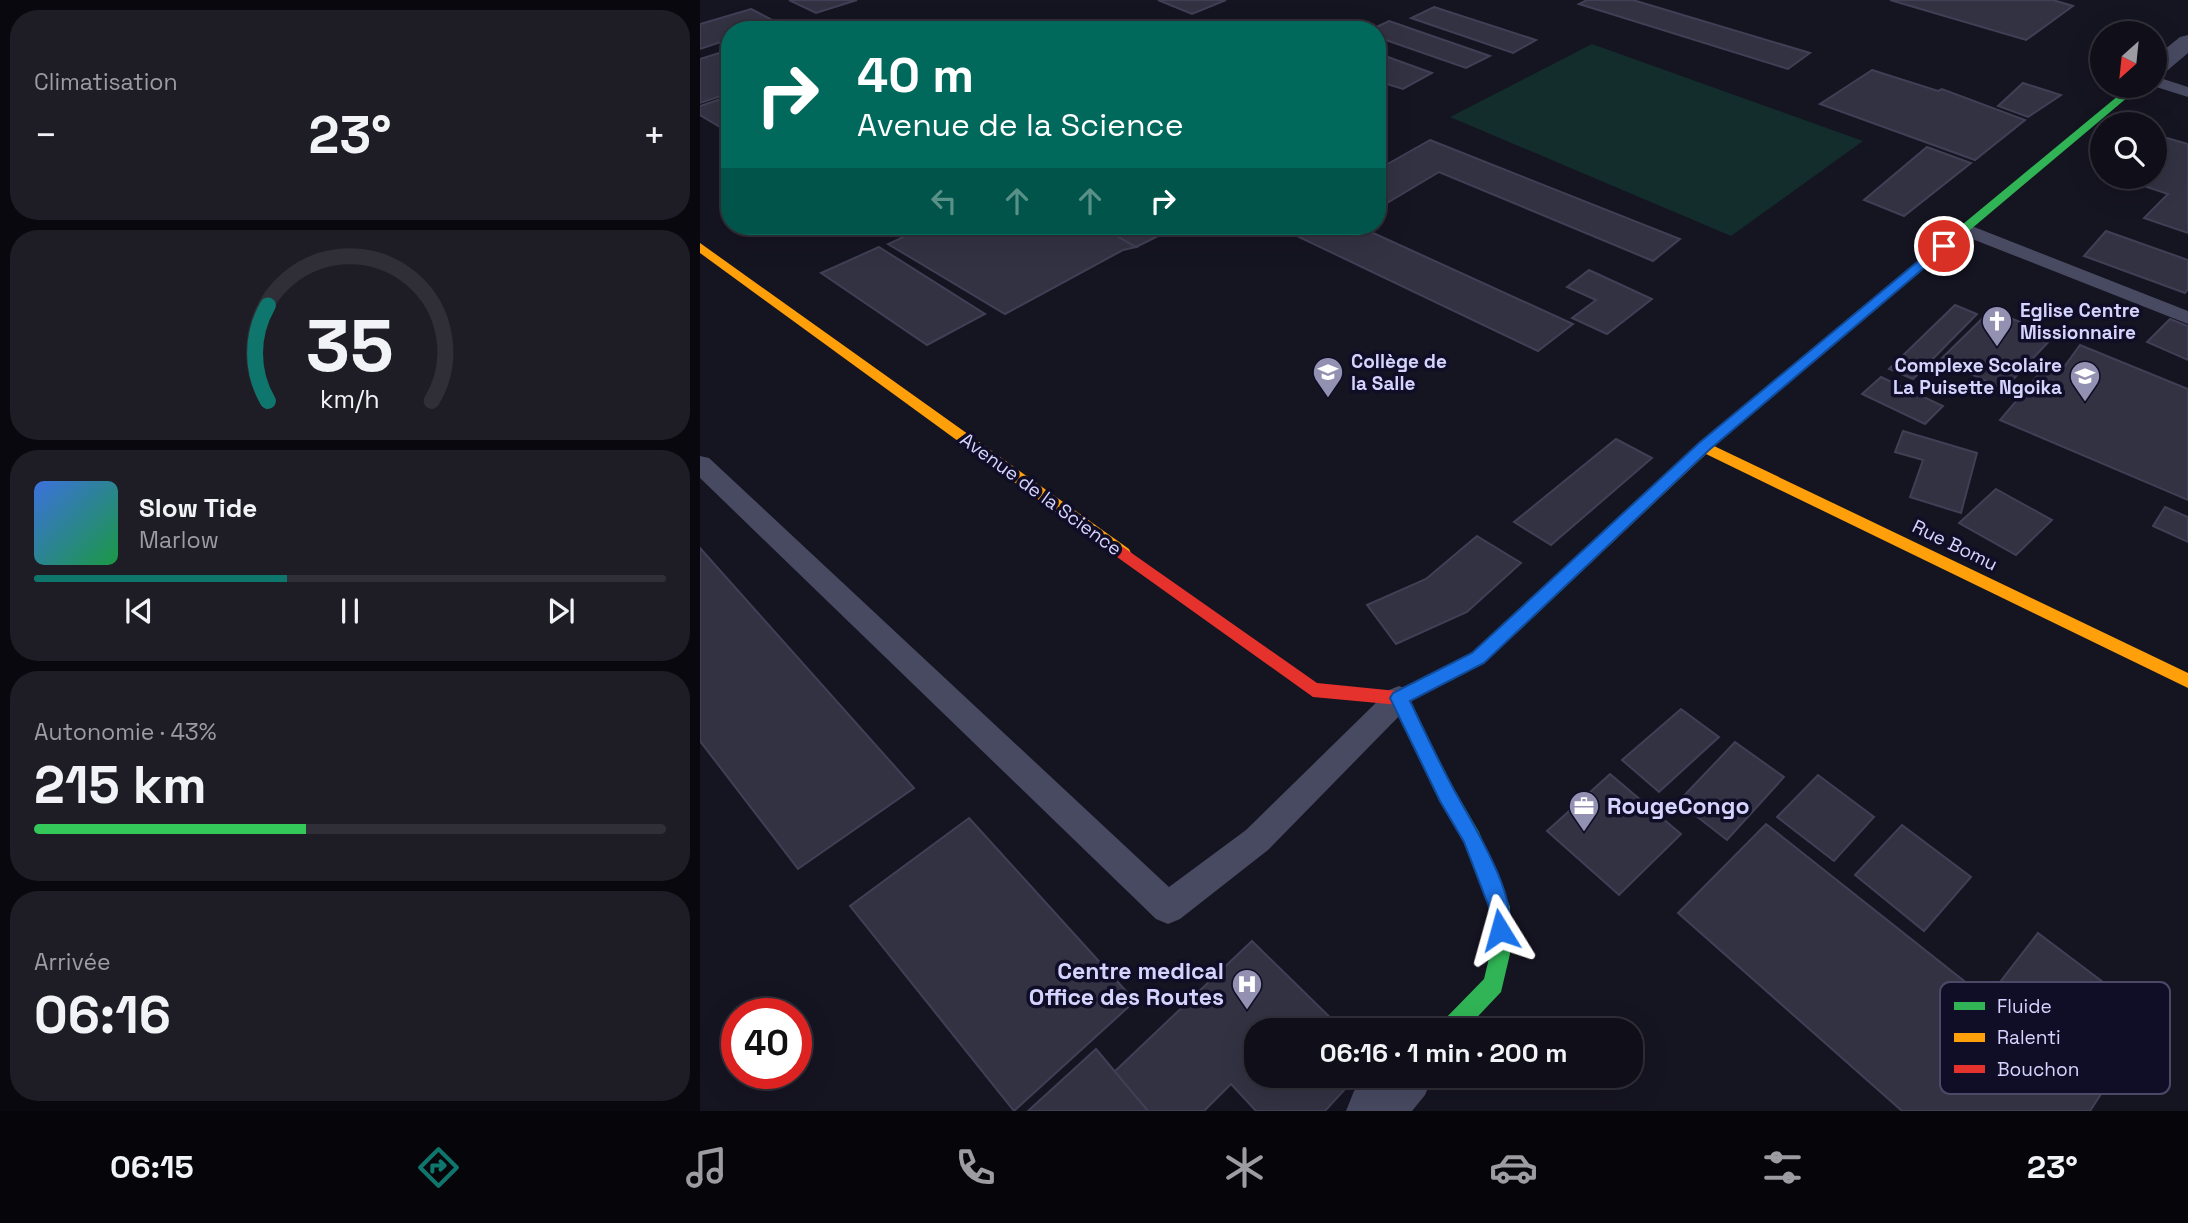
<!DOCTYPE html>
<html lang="fr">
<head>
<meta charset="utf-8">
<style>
	:root { --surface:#100f19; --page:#1e1d26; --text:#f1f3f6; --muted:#9c9ca2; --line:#302f38; --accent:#0f766e }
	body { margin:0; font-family:"Space Grotesk",sans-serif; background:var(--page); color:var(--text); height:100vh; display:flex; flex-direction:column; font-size:26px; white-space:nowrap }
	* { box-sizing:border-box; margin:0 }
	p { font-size:23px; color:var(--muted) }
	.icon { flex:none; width:38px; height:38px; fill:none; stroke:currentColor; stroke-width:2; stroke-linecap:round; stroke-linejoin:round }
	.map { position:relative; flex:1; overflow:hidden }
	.panel { display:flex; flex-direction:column; gap:10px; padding:10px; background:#09080e; width:700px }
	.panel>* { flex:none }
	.guide { position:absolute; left:21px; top:21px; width:665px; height:214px; border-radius:28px; box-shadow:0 7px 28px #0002,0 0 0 2px var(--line); background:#00695c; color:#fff; overflow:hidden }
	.needle { width:46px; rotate:207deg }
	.fabs { position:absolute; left:1390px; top:21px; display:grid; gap:14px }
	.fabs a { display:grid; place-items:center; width:77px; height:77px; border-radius:50%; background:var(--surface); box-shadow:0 7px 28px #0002,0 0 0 2px var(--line); font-size:35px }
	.speed { position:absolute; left:21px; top:998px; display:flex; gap:14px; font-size:35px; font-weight:700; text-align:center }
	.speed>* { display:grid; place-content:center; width:91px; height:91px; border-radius:50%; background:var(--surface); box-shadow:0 7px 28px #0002,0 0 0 2px var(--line); line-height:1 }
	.speed .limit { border:10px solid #d22; background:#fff; color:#111 }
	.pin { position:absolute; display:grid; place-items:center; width:60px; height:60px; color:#fff; margin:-30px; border:4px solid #fff; border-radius:50%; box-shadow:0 2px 7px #0007 }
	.me { position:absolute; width:77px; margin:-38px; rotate:352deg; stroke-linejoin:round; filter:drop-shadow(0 0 5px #0008) }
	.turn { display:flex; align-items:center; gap:24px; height:147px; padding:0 21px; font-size:32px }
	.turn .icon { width:91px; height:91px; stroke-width:2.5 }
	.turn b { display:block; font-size:49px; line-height:60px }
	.lanes { display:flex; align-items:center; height:66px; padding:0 21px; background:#0003; justify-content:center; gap:35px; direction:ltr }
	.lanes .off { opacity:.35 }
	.big { font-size:52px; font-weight:600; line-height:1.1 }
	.panel .tile { flex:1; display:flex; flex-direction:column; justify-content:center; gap:10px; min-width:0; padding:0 24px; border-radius:28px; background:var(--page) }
	.panel .dial { align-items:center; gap:0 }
	.dial svg { height:182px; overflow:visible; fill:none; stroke:var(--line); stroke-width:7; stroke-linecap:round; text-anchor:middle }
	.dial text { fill:var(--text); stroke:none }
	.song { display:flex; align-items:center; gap:21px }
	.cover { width:84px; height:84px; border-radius:10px; background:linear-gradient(135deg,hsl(220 70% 55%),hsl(140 70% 35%)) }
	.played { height:7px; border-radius:4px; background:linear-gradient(90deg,var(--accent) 40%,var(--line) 40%) }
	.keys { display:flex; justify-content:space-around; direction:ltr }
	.heat { display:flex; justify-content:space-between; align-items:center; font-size:38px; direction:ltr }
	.charge { height:10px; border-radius:5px; background:linear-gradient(90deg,#34c759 43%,var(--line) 0) }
	.trip { position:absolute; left:544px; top:1018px; width:399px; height:70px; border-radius:28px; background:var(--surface); box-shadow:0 7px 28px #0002,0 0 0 2px var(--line); font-weight:600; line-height:70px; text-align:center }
	.tabs { display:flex; height:112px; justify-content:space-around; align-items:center; background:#06060a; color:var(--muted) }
	.tabs .icon { width:49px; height:49px }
	.tabs .on { color:var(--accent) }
	.tabs b { font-size:32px; color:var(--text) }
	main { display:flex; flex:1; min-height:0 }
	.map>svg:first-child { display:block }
	.green { fill:#122d2b }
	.building { fill:#333243; stroke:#403f55; stroke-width:2 }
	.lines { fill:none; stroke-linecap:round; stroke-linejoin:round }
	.lane { fill:#484a62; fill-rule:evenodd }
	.street { fill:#484a62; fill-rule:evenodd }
	.fast { fill:#30b455; fill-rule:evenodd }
	.slow { fill:#ff9f0a; fill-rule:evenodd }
	.jam { fill:#e5322d; fill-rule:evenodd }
	.route { fill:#1a73e8; stroke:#114b97; stroke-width:2 }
	.labels { text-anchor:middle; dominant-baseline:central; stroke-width:7; stroke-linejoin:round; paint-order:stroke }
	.poi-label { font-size:19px; font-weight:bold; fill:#d5d4ff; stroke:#100e27; text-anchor:start }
	.street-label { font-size:19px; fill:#d5d4ff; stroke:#100e27 }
	.near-poi-label { font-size:23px; font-weight:bold; fill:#d5d4ff; stroke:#100e27; text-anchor:start }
	.key { fill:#100e27; stroke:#4b4968; stroke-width:2 }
	.key-label { font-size:19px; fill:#d5d4ff }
</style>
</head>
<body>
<main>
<section class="panel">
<div class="tile"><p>Climatisation</p>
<div class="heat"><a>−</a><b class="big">23°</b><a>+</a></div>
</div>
<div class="tile dial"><svg viewBox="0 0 100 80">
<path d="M14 69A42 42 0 1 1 86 69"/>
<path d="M14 69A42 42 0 0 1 14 27" stroke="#0f766e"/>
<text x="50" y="56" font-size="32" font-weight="700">35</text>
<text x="50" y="72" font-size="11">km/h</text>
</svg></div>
<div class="tile">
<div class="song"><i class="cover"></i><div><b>Slow Tide</b><p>Marlow</p></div></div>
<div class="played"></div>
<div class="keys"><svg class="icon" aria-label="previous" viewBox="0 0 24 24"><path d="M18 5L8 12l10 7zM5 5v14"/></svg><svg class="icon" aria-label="pause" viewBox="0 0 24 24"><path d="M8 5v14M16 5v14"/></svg><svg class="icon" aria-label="next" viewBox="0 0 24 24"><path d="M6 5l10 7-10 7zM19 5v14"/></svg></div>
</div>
<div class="tile"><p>Autonomie · 43%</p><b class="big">215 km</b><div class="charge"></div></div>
<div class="tile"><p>Arrivée</p><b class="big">06:16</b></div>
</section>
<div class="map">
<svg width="1488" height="1111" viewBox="0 0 1488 1111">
	<rect width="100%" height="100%" fill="#151421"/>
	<polygon class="green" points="892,44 1163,141 1031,236 750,117"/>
	<g class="building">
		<polygon points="89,0 157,0 116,13"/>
		<polygon points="458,0 526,0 492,14"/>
		<polygon points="887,0 933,0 1110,53 1088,69 879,4"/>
		<polygon points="1190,0 1353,0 1373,6 1326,40"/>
		<polygon points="734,7 836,40 813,53 711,18"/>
		<polygon points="51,9 78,23 58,30 30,30 30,39 0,49 0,24"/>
		<polygon points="689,21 790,56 766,68 677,37 677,30 670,30"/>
		<polygon points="25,51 30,54 30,93 0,103 0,59"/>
		<polygon points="677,53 732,73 703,89 677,81"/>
		<polygon points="1172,70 1238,91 1242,89 1325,120 1275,160 1120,104"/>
		<polygon points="1323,83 1361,95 1328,117 1298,106"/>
		<polygon points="30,96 30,133 0,115 0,106"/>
		<polygon points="1467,138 1488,144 1488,233 1444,218 1468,194 1423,179 1454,177 1454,150"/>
		<polygon points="730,140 980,239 953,261 739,172 677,209 677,170"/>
		<polygon points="1227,147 1271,163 1204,216 1164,200"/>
		<polygon points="227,226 310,226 327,235 344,226 400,226 436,247 423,250 305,314 188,244"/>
		<polygon points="400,226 478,226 436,247"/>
		<polygon points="580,226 658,226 873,324 838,351 578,227"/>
		<polygon points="1406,231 1488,260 1488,289 1485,293 1384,256"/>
		<polygon points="179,247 285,314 227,345 121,273"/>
		<polygon points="889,270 952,299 907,334 872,318 896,300 867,287"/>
		<polygon points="1255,305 1277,314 1213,379 1189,369"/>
		<polygon points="1291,310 1354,336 1304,389 1240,360"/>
		<polygon points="1470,319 1488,326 1488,360 1447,342"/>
		<polygon points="1380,345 1488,389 1488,500 1300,420 1349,362 1364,367"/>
		<polygon points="1181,377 1243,406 1225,424 1162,394"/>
		<polygon points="1203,431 1277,453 1261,513 1210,497 1223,460 1195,452"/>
		<polygon points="916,439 952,458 851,545 814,522"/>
		<polygon points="1296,489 1352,520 1316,555 1259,523"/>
		<polygon points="1465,507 1488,517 1488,542 1453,526"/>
		<polygon points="777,536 821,563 767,612 696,644 667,605 726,579"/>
		<polygon points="0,548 214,788 98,869 0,741"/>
		<polygon points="981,709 1019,737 959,792 922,760"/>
		<polygon points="1035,742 1084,777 1027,840 978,802"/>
		<polygon points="910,774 981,834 919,895 847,831"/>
		<polygon points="1118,775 1174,817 1134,861 1077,817"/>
		<polygon points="269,818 435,1001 314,1111 150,906"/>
		<polygon points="1066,824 1403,1091 1390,1111 1202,1111 978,913"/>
		<polygon points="1202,825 1271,877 1224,931 1155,875"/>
		<polygon points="1338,933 1460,1025 1416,1091 1293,991"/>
		<polygon points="552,941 644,1031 556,1031 556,1076 657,1076 625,1111 556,1111 531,1084 504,1111 448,1111 414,1072"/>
		<polygon points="396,1049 448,1111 328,1111"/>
	</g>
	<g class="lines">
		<g class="lane">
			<polygon points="1454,76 1488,87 1488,97 1453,86"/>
			<polygon points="1264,223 1488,311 1488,324 1257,233 1254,229 1257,225"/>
			<polygon points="0,456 9,458 469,887 546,830 689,690 699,686 709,690 714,698 709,706 568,850 480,919 468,924 456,919 0,478"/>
		</g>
		<g class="street">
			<polygon points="1488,35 1488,53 1462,75 1454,77 1454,58 1480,37"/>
			<polygon points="668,1076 733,1076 725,1095 712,1111 646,1111 654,1091"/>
		</g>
		<g class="fast">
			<polygon points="1430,86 1441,86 1213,278 1205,278 1205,272"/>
			<polygon points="699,691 705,693 754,789 779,832 810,907 810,954 801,992 764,1031 738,1031 741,1023 784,979 790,954 790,907 764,842 740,801 690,698 693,693"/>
		</g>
		<g class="slow">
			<polygon points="0,243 429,549 431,553 429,557 417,557 0,253"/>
			<polygon points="1209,271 1215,275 1213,278 1014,446 1488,673 1488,688 1006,454 809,640 797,640 795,635 797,630 999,444"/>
		</g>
		<polygon class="jam" points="423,547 617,683 697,691 772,653 797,630 809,630 811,635 784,663 699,705 613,697 417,557 415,553 417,549"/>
	</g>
	<path class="route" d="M1240 243 1250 246 1009 450 784 663 710 701C724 730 738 760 753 788 771 821 823 902 807 938L800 940 793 938 790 930 789 907 764 842 740 801 690 698 693 693 772 653 999 443Z"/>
	<defs>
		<g id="church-pin" transform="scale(1.575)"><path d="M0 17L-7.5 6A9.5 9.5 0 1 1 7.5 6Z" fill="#9291b1" stroke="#100e27"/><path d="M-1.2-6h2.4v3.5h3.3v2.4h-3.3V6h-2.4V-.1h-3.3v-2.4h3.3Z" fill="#fff"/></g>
		<g id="school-pin" transform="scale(1.575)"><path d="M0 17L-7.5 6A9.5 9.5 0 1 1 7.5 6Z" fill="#9291b1" stroke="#100e27"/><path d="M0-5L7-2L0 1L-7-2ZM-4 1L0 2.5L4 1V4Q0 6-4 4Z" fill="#fff"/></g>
		<g id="office-pin" transform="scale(1.575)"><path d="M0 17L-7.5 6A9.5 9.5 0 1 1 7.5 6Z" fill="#9291b1" stroke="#100e27"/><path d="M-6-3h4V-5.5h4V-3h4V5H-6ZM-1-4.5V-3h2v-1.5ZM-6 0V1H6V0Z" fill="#fff"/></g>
		<g id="hospital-pin" transform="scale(1.575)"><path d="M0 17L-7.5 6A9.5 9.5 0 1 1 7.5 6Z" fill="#9291b1" stroke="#100e27"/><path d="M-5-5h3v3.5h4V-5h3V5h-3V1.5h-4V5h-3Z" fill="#fff"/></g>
	</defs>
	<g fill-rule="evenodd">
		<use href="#church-pin" x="1297" y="321"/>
		<use href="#school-pin" x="628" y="372"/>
		<use href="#school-pin" x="1385" y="376"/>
		<use href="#office-pin" x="884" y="806"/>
		<use href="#hospital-pin" x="547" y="984"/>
	</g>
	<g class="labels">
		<g class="poi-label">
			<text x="1320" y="310">Eglise Centre<tspan x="1320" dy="22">Missionnaire</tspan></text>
			<text x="651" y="361">Collège de<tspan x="651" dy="22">la Salle</tspan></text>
			<text x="1362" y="365" text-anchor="end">Complexe Scolaire<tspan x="1362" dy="22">La Puisette Ngoika</tspan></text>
		</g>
		<g class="street-label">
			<text transform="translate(341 494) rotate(36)">Avenue de la Science</text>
			<text transform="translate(1255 545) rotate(26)">Rue Bomu</text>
		</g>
		<g class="near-poi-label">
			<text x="907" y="806">RougeCongo</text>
			<text x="524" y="971" text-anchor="end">Centre medical<tspan x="524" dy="26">Office des Routes</tspan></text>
		</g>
	</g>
	<rect x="1240" y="982" width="230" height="112" rx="10" class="key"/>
	<rect x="1254" y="1002" width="31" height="8" fill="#30b455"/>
	<rect x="1254" y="1033" width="31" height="9" fill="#ff9f0a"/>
	<rect x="1254" y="1065" width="31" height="8" fill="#e5322d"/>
	<g class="key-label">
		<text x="1297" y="1013">Fluide</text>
		<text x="1297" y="1044">Ralenti</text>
		<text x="1297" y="1076">Bouchon</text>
	</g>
</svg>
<div class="fabs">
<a><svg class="needle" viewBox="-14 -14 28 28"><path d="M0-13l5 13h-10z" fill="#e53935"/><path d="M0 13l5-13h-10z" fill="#9c9ca2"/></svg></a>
<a><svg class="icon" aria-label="search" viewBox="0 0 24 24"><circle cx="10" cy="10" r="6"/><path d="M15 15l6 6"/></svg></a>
</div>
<div class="speed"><div class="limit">40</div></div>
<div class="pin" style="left:1244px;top:246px;background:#d93025"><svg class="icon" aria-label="arrive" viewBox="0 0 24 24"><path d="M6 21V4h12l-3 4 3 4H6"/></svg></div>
<svg class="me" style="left:800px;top:930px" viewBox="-20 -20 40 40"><path d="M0-17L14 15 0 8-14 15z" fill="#1a73e8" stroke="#fff" stroke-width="4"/></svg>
<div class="trip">06:16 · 1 min · 200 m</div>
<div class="guide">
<div class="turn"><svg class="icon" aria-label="right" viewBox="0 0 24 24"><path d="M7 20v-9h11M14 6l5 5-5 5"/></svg><div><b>40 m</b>Avenue de la Science</div></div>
<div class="lanes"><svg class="icon off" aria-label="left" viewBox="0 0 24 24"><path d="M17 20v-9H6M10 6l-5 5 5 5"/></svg><svg class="icon off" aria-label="ahead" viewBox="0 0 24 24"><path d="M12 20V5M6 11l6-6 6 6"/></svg><svg class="icon off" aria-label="ahead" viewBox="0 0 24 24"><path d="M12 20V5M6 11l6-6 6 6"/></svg><svg class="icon" aria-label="right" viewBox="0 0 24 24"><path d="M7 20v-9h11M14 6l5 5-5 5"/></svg></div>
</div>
</div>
</main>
<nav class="tabs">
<b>06:15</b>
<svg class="icon on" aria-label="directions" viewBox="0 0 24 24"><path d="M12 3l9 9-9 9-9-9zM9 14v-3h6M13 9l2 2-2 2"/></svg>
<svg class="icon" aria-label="music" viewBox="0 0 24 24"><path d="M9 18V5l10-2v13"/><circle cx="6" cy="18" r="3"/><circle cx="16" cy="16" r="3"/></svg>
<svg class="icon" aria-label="phone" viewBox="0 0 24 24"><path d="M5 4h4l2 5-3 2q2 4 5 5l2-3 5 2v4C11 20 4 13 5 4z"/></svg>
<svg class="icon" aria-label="climate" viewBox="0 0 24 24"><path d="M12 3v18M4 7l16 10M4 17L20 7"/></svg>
<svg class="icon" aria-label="car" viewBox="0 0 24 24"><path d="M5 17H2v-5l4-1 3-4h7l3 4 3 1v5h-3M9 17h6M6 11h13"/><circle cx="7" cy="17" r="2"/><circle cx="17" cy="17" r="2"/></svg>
<svg class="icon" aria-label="filters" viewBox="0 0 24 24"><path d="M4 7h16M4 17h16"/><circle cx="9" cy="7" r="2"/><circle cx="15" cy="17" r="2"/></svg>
<b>23°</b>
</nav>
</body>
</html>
